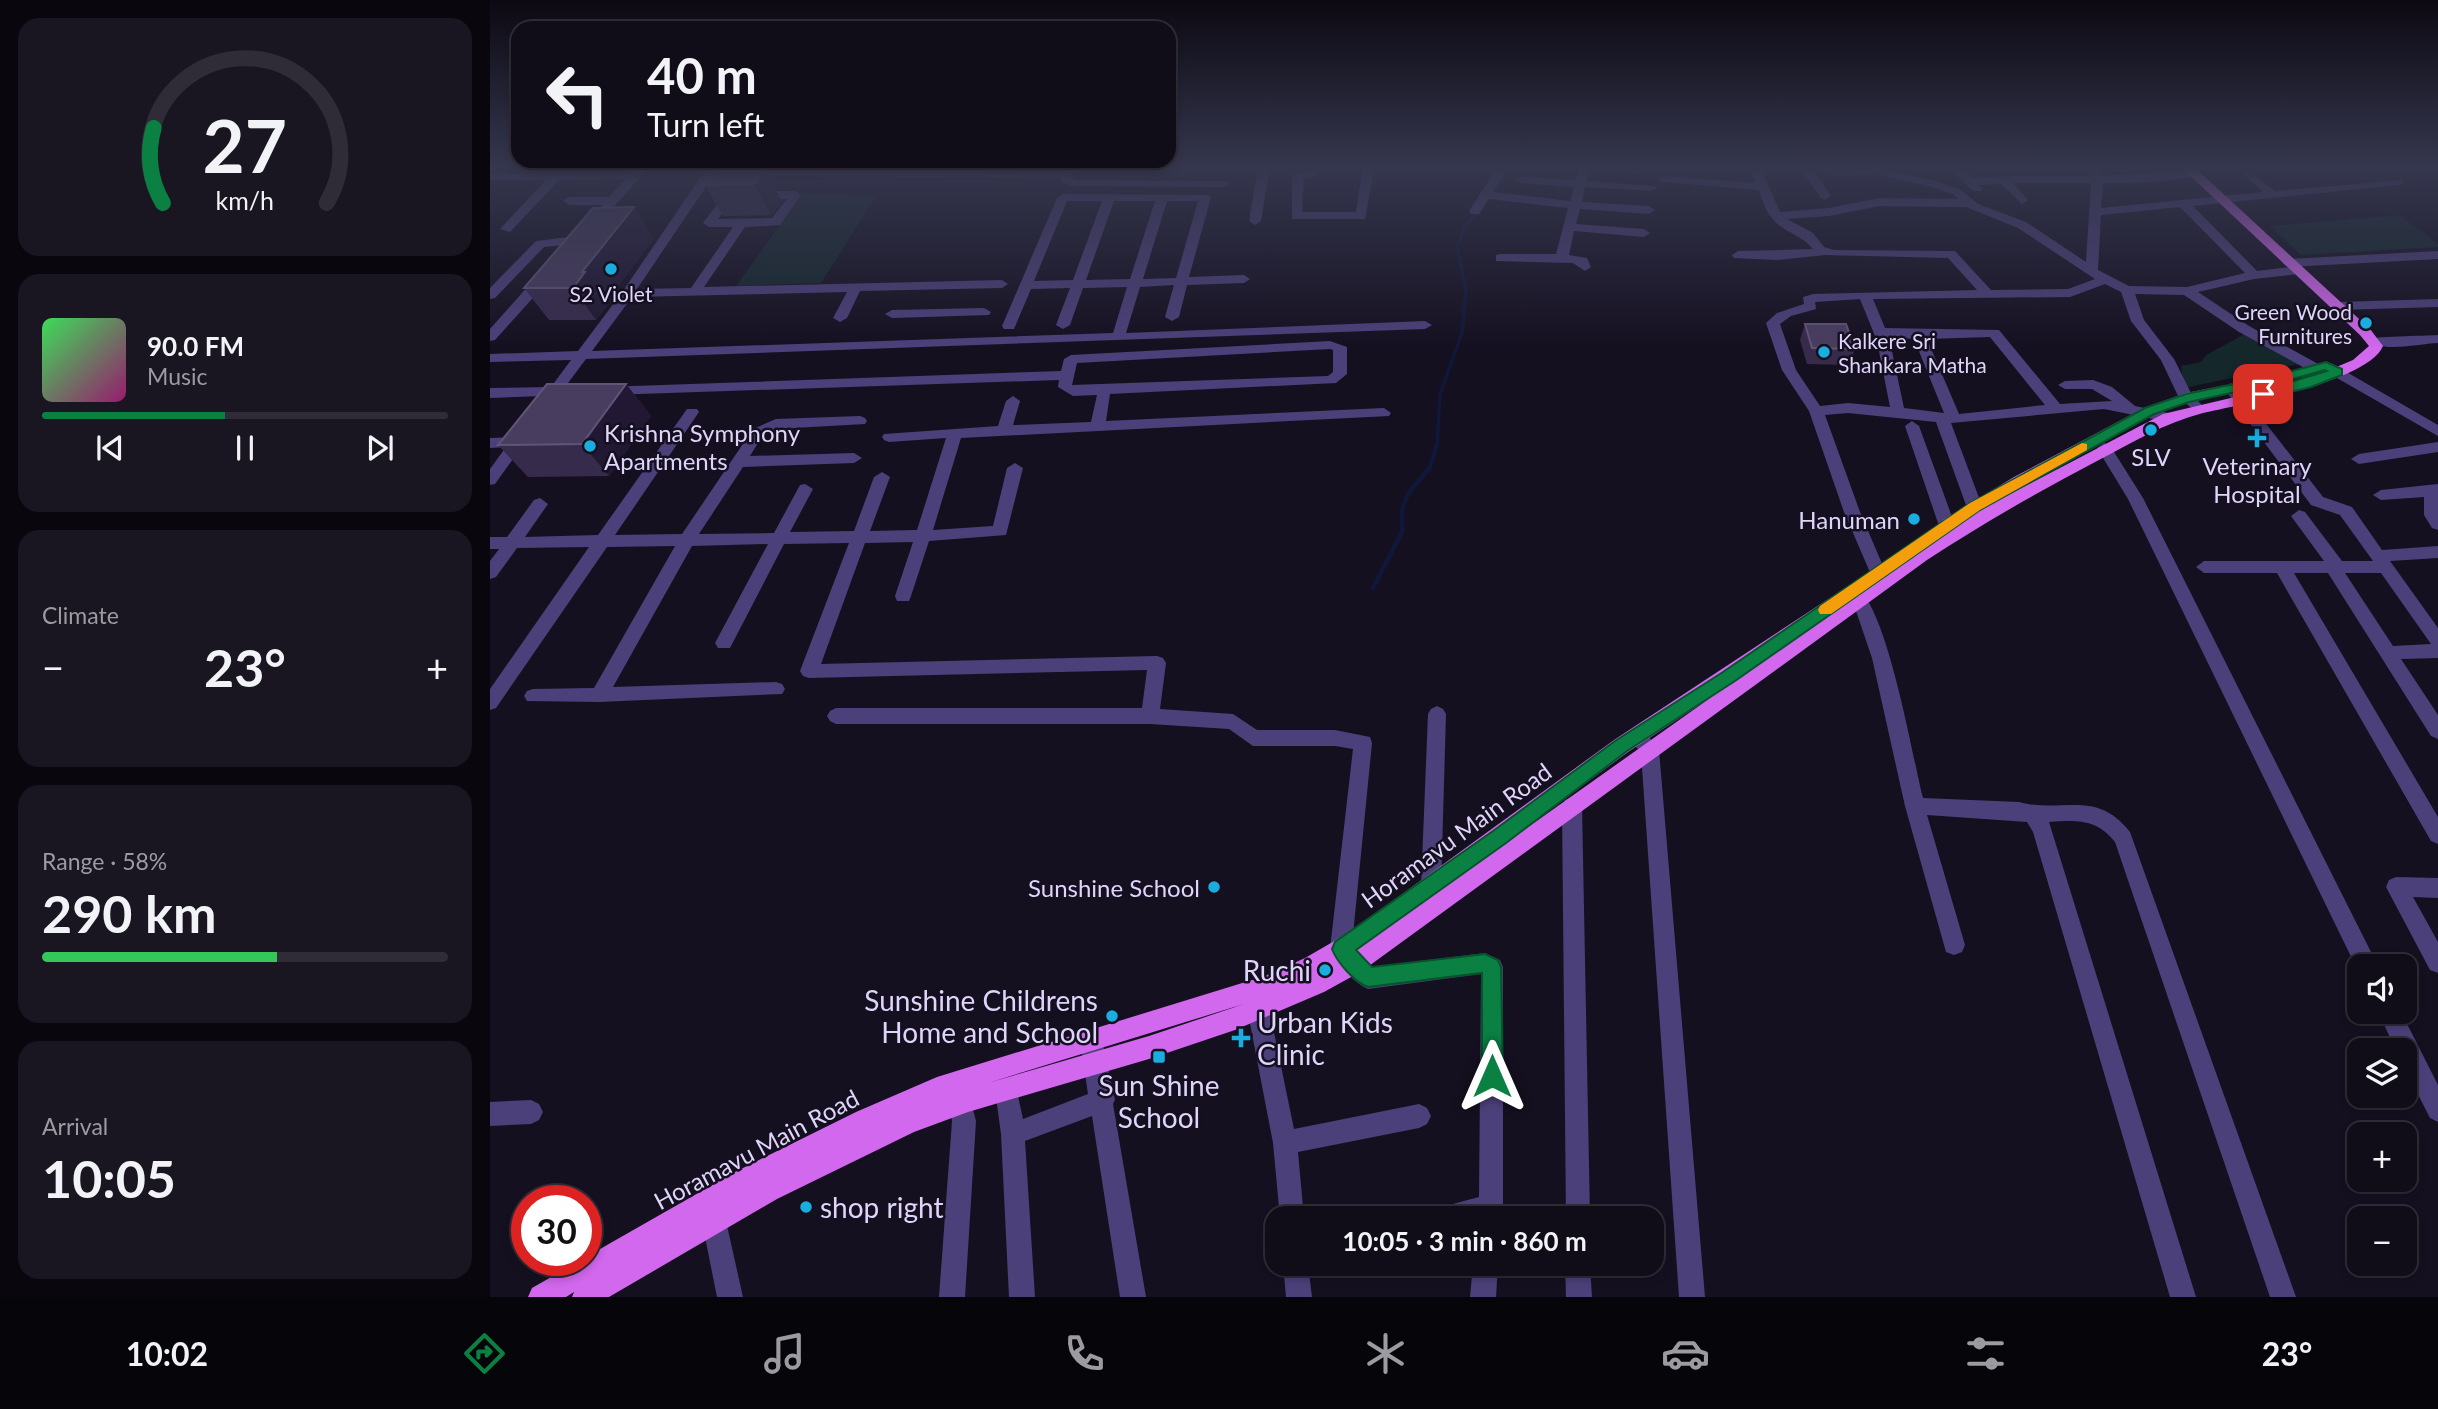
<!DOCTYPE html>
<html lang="en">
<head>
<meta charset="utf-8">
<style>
	:root { --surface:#100c18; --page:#191521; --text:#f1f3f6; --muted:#9c9ba2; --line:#302c37; --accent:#0b8043 }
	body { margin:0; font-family:Lato,sans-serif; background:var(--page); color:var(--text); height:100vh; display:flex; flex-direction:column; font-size:26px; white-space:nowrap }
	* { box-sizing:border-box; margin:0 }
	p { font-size:23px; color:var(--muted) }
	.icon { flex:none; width:38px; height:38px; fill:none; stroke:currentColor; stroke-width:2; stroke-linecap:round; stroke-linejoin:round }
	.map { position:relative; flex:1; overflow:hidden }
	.sheet { display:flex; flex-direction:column; gap:18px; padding:18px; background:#09070d; width:490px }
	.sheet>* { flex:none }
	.banner { position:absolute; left:21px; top:21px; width:665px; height:147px; border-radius:21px; box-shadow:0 4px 10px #0003,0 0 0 2px var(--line); background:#100c18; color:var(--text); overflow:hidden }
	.controls { position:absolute; left:1857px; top:954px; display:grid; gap:14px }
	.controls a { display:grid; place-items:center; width:70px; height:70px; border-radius:14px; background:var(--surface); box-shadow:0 4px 10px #0003,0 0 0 2px var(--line); font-size:35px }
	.speed { position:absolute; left:21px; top:1185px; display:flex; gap:14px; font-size:35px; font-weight:700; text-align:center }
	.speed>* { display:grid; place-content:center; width:91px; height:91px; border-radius:50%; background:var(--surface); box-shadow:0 4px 10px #0003,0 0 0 2px var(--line); line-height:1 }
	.speed .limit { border:10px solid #d22; background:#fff; color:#111 }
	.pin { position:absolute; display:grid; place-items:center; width:60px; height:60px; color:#fff; margin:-30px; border-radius:14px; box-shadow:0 4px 10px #0006 }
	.me { position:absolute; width:77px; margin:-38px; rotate:0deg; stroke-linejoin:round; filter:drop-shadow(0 0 5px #0008) }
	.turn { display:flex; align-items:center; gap:24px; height:147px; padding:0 21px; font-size:32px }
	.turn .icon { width:91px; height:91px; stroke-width:2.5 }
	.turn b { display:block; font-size:49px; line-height:60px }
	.big { font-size:52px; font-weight:700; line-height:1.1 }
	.sheet .card { flex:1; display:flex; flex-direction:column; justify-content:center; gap:10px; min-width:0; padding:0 24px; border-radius:21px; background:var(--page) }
	.sheet .dial { align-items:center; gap:0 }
	.dial svg { height:182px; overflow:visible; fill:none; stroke:var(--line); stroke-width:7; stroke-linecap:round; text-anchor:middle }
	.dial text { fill:var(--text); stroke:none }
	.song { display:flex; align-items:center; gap:21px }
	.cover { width:84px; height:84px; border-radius:10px; background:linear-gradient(135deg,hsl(130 70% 55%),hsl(320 70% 35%)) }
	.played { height:7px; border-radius:4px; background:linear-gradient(90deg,var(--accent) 45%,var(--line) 45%) }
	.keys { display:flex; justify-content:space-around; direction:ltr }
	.heat { display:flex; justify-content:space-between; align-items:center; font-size:38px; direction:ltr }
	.charge { height:10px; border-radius:5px; background:linear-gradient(90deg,#34c759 58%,var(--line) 0) }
	.trip { position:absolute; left:775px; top:1206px; width:399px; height:70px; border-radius:21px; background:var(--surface); box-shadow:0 4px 10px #0003,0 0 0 2px var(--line); font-weight:700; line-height:70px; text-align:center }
	.tabs { display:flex; height:112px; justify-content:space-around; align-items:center; background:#06050a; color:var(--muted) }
	.tabs .icon { width:49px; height:49px }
	.tabs .current { color:var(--accent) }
	.tabs b { font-size:32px; color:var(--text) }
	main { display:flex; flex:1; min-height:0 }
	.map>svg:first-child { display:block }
	.green { fill:#14272a }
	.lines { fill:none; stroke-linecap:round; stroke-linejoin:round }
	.stream-far1 { stroke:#0f183a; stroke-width:3.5 }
	.stream { stroke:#0f183a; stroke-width:4.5 }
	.minor { fill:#4c407a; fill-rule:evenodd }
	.major { fill:#d168ed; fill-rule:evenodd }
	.wall { fill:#372b4c }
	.shaded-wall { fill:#221833 }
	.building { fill:#493d5f; stroke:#605577; stroke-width:2 }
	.route { fill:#0b8043; stroke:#07532c; stroke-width:2 }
	.slow { fill:#f59e0b }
	.poi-dot { fill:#1aade0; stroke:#151020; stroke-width:2.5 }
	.labels { text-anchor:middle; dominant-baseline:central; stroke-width:5; stroke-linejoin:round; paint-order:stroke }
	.far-poi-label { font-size:21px; fill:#dfd4fa; stroke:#151020 }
	.poi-label { font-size:24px; fill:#dfd4fa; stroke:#151020 }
	.street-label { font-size:24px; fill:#dfd4fa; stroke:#151020 }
	.near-poi-label { font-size:28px; fill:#dfd4fa; stroke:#151020; text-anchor:end }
</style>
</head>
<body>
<main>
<section class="sheet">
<div class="card dial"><svg viewBox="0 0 100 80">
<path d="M14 69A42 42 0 1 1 86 69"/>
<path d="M14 69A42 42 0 0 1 10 36" stroke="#0b8043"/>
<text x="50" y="56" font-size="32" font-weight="700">27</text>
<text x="50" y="72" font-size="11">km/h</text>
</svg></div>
<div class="card">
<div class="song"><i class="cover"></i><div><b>90.0 FM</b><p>Music</p></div></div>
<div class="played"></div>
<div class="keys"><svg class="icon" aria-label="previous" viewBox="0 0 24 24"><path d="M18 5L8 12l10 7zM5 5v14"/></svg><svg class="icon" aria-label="pause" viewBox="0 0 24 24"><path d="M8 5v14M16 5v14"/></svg><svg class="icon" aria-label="next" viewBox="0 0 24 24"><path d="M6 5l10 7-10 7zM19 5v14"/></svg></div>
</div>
<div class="card"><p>Climate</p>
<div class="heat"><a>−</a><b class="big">23°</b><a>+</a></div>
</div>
<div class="card"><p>Range · 58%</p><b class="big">290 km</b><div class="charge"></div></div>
<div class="card"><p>Arrival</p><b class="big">10:05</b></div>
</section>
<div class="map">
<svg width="1948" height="1297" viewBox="0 0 1948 1297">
	<rect width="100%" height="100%" fill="#151020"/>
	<g class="green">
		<polygon points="313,193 386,196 331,283 246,286"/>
		<polygon points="1909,215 1948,244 1948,247 1811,255 1780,226"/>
		<polygon points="1755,334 1809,364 1694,388 1691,366 1711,362 1716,355"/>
	</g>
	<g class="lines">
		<g class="stream-far1">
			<polyline points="1000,196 1020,171 1020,166"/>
			<polyline points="947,446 950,394 972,333 976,290 967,248 974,227 988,212"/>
		</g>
		<polyline class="stream" points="883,588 912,532 912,509 918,494 940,467 947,444"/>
		<g class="minor">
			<polygon points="148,166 160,166 105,228 95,225 113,205 79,205 73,201 79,197 119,197 136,179 69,180 20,232 10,229 56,180 0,180 0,174 142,173"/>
			<path d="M218 166H230L147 289 201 288 243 227H219L213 223 236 193 240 191H305L311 195 290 225 255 227 214 287 512 280 518 284 512 288 370 291 357 318 350 322 343 318 357 292 142 297 102 351 623 333 637 287 593 288 580 325 573 329 566 325 580 288 541 289 524 329H514L512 326 567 198 573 194 719 195 721 197 699 277 754 275 760 279 754 283 697 285 689 317 682 321 675 317 684 285 650 287 636 333 935 321 942 325 935 329 96 359 75 387 80 391 78 394 69 396 65 401H55L54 396 0 398V388L61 387 81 360 0 362V354L88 351 133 291ZM243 199H297L282 218 228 219ZM577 201H612L583 280 544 281ZM624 201H665L640 279 596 280ZM677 201H708L686 278 653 279Z"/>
			<polygon points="575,166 587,166 581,175 585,180 734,181 740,184 734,187 583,186 572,182 570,178 253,176 247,173 253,170 569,172"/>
			<polygon points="768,166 780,166 771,221 765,225 759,221"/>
			<polygon points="823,166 836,166 823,177 814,179 812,212 866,212 873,166 885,166 875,219 802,219 802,176 816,172"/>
			<polygon points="1008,166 1020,166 1003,192 1080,201 1084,187 1031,183 1025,180 1031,177 1086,180 1089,166 1101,166 1097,181 1165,186 1167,188 1161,191 1095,187 1092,202 1159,206 1165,210 1159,214 1090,209 1086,224 1154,229 1160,233 1154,237 1084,231 1079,255 1097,258 1101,267 1095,271 1083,263 1006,261 1006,255 1010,254 1066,254 1078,208 999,199 989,214 981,214 979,211"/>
			<polygon points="1141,166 1153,166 1153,172 1143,174"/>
			<path d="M1258 166H1270L1290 212 1339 208 1389 198 1468 199 1463 194 1439 186 1387 174 1348 176 1323 170 1341 196 1335 200 1331 198 1308 166H1334L1348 170 1387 168 1446 181 1471 190 1488 204 1536 222 1596 262 1601 183H1523L1538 200 1532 204 1511 184 1489 185 1493 189 1491 191H1483L1458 166H1470L1483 178 1513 176H1599L1596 166H1608L1611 176 1704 170 1710 173C1695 183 1633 183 1613 183L1611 208 1773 192 1753 174 1759 171 1785 191 1913 180V184L1909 185 1703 206 1767 271 1809 266 1815 270 1809 274 1764 279 1708 292 1759 326 1830 365 1841 363 1948 425V436L1833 370 1822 372 1749 332 1694 295 1645 294 1654 320 1684 359 1702 395 1716 409 1709 414 1689 398 1671 360 1641 321 1631 292 1615 284 1580 297 1383 299 1395 328 1509 330 1570 404 1622 401 1602 389H1575L1568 385 1575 381 1603 380 1622 387 1645 406 1683 414 1685 417 1678 422 1614 409 1461 423 1497 519 1489 525 1481 519 1446 422 1358 413 1335 415 1370 512 1396 573 1388 579 1382 577 1354 512 1319 411 1292 370 1276 323 1287 313 1314 304 1313 297 1323 294 1487 290 1458 258 1335 255 1287 260 1244 258 1242 255 1248 251 1323 249C1312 235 1292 232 1281 217 1275 210 1272 199 1269 190L1173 182 1167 179 1173 176 1266 183ZM1389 206 1476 207 1528 228 1605 279 1578 289 1501 290 1465 251 1344 250 1334 247 1323 233 1297 219 1339 216ZM1690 207 1755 273 1697 287 1639 286 1608 270 1611 215ZM1370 299 1387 341 1400 407 1358 403 1330 406 1306 370 1290 324 1301 316 1326 309 1325 302ZM1399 337 1424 339 1454 413 1414 408ZM1500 337 1555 405 1469 414 1437 339Z"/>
			<polygon points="87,236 93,240 91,243 54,247 5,298 0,299 0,288 46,241"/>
			<polygon points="1948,251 1948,259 1798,267 1792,263 1798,259"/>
			<polygon points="54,273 59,274 59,280 5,340 0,341 0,329 49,274"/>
			<polygon points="1948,299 1948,307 1848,310 1841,306 1848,302"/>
			<polygon points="494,308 501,312 499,315 402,318 395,314 402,310"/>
			<path d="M1948 335V343C1928 344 1891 353 1875 340 1881 336 1935 336 1948 335Z"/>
			<path d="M840 341 857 347V374L846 383 620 394 616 421 894 408 901 413 899 416 471 438 443 530 503 526 517 468 525 463 533 468 516 535 439 541 421 596 419 601H407L405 596 423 542 375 543 331 664 667 656 673 658 676 663 670 709 743 714 767 730H845L880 737 882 743 862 945 882 967 995 953 1010 960 1013 967V1218H941L944 1209 989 1197 991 974 878 989C864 983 846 963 840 949L863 749 845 746H763L739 729 660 724H346L340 721 337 716 340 711 346 708H652L657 670 319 678 313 676 310 671 359 543 294 544 240 648H228L225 643 278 544 202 546 123 687 286 682 292 684 295 689 292 694 109 702 37 701 34 696 37 691 43 689 104 688 185 546 117 547 6 708 0 710V689L99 547 27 548 6 577 0 579V561L9 549H0V537H17L44 500 50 498 58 504 35 537 108 535 197 409H207L209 412 125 535 192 534 263 429 286 419 370 416 375 418 377 421 375 424 286 429 273 435 260 456 364 453 372 458 364 463 253 467 209 534 284 533 310 485 315 484 323 489 300 532 364 531 384 477 392 472 400 477 380 531 427 530 456 438 399 442 394 440 392 437 394 434 508 426 516 401 523 396 530 401 523 425 601 422 607 395 583 396 568 387 569 380 119 395 114 393V387L571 371 574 359 581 355ZM840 349 843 350V372L838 376 582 385 587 363Z"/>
			<path d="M1741 383 1746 385 1833 497 1862 507 1892 550 1948 546V558L1900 561 1948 628V658L1911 659 1948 715V739L1941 736 1838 573H1804L1948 817V844L1941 841 1787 573H1714L1706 567 1714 561H1834L1801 516 1809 510 1815 512 1852 561H1883L1850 515 1821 505 1736 391 1734 388ZM1855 573H1891L1941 644 1903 646Z"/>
			<polygon points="1422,421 1429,426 1465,525 1471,535 1469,539 1457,539 1449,526 1415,426"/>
			<polygon points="31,433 38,438 5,484 0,485 0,469 16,447 0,448 0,438 24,437"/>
			<polygon points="1948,442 1948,452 1869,464 1861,459 1869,454"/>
			<polygon points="1614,443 1619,444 1653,498 1888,966 1869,966 1869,973 1638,499 1607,448"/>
			<polygon points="1948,484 1948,530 1942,528 1934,515 1934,497 1891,500 1883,495 1891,490"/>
			<path d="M1362 585C1396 595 1423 761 1433 798L1529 802C1572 814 1606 788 1640 832L1806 1297H1780L1625 842C1607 819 1587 820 1559 822L1706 1297H1680L1543 832 1537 822 1437 815 1475 945 1472 952 1464 955 1456 952 1415 806 1382 658 1365 608 1354 591Z"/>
			<polygon points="947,706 953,709 956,714 951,887 948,894 941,897 934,894 931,887 938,714 941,709"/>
			<polygon points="1152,735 1159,737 1169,750 1215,1297 1189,1297 1151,753 1143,743 1145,737"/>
			<polygon points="1082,797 1089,800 1092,806 1100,1218 1076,1218 1072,806 1075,800"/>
			<polygon points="1906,877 1948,878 1948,898 1923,897 1948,942 1948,973 1940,970 1896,887 1899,880"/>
			<polygon points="768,997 776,1000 779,1008 804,1129 929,1104 937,1108 941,1116 937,1124 929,1128 808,1152 814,1218 790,1218 783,1143 757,1008 760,1000"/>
			<polygon points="1888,1012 1911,1012 1948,1085 1948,1122 1940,1118 1914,1067 1914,1050 1906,1050"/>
			<polygon points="601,1029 609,1032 612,1040 625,1100 623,1104 656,1297 630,1297 602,1116 535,1141 545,1297 519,1297 511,1134 505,1090 509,1082 517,1078 525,1082 533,1119 598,1094 590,1040 593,1032"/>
			<polygon points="471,1090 479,1094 486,1121 475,1297 449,1297 462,1121 459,1102 463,1094"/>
			<polygon points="41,1100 49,1104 53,1112 49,1120 41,1124 0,1126 0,1102"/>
			<polygon points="219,1203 228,1206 236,1221 253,1297 227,1297 213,1227 207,1215 210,1206"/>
			<polygon points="793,1264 818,1264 822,1297 796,1297"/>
			<polygon points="983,1264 1008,1264 1006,1297 980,1297"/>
			<polygon points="1075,1264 1100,1264 1102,1297 1076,1297"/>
		</g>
		<path class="major" d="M1690 166H1703L1880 329 1893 346C1878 382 1751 404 1713 413 1674 423 1642 443 1607 461 1548 492 1492 524 1437 560L872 971 834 992 745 1030 659 1059 478 1112 424 1132 287 1199 119 1297H82L84 1292 76 1297H38L42 1288 91 1260H96V1257L245 1172 366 1112 447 1077 775 976 815 958 860 932 1124 740 1355 588 1361 586 1369 592 1460 529 1453 528 1451 524 1453 520 1524 477 1654 408 1696 393 1789 375 1796 379 1789 383 1699 402 1664 414 1520 494 1673 414 1813 381 1863 360 1879 346 1870 335ZM1223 696 979 869 1138 752ZM754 1004 659 1036 498 1083Z"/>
	</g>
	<g class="wall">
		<polygon points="275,171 292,202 281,215 233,216 215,185"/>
		<polygon points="164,238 116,302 118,304 106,320 59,320 34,288"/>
		<polygon points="1315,324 1365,349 1359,365 1317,364 1310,340"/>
		<polygon points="136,384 161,416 119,476 38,477 8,445"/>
	</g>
	<g class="shaded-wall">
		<polygon points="275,171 292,202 281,215 264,184"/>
		<polygon points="144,207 164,238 116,302 118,304 106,320 83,288 92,272"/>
		<polygon points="136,384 161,416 119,476 92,444"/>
	</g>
	<g class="building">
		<polygon points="227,171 275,171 264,184 215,185"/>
		<polygon points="144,207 92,272 95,272 83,288 34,288 103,208"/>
		<polygon points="1315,324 1356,324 1365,349 1322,348"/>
		<polygon points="57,384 136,384 92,444 8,445"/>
	</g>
	<linearGradient id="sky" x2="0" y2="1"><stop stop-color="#0c0912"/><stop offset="0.48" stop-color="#35374e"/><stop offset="1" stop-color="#35374e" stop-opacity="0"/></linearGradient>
	<rect width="1948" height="348" fill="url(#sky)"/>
	<path class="route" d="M1836 362 1852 369V375L1821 387 1773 399 1766 394 1768 392 1837 371 1835 370 1788 383 1699 402 1664 414 1490 510 1245 681 1137 751 1016 843 866 950 882 967 995 954 1008 960 1011 967 1013 1076 1010 1083 1002 1086 995 1083 992 1076V973L878 987C864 982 847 962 842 949L845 942 1003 831 1125 741 1233 672 1480 503 1655 408 1696 394 1787 375Z"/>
	<polygon class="slow" points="1592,443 1597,444 1597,450 1490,510 1341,614 1330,614 1328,610 1330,606 1480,503"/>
	<g class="poi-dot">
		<circle cx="121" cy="269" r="7"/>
		<circle cx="1876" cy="323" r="7"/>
		<circle cx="1334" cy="352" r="7"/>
		<circle cx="1661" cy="430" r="7"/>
		<path d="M1763.5 427.5h7v7h7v7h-7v7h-7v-7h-7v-7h7z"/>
		<circle cx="100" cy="446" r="7"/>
		<circle cx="1424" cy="519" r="7"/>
		<circle cx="724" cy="887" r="7"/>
		<circle cx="835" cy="970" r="7"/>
		<circle cx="622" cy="1016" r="7"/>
		<path d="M747.5 1027.5h7v7h7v7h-7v7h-7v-7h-7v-7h7z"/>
		<rect x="662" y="1050" width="14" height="14" rx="3.5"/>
		<circle cx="316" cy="1207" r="7"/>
	</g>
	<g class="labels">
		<g class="far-poi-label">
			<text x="121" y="293">S2 Violet</text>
			<text x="1862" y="311" text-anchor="end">Green Wood<tspan x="1862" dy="24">Furnitures</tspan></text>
			<text x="1348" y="340" text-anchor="start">Kalkere Sri<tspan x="1348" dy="24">Shankara Matha</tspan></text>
		</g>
		<g class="poi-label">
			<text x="114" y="432" text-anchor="start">Krishna Symphony<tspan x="114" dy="28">Apartments</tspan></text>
			<text x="1661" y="456">SLV</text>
			<text x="1767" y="465">Veterinary<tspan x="1767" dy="28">Hospital</tspan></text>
			<text x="1410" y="519" text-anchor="end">Hanuman</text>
			<text x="710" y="887" text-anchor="end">Sunshine School</text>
		</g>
		<g class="street-label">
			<text transform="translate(966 835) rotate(-36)">Horamavu Main Road</text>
			<text transform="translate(266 1149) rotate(-28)">Horamavu Main Road</text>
		</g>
		<g class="near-poi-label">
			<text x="821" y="970">Ruchi</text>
			<text x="608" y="1000">Sunshine Childrens<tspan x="608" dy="32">Home and School</tspan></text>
			<text x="767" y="1022" text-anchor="start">Urban Kids<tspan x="767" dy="32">Clinic</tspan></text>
			<text x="669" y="1085" text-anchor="middle">Sun Shine<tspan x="669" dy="32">School</tspan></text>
			<text x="330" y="1207" text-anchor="start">shop right</text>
		</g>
	</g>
</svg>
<div class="controls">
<a><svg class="icon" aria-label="sound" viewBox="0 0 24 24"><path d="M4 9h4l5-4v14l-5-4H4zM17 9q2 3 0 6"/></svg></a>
<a><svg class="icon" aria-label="layers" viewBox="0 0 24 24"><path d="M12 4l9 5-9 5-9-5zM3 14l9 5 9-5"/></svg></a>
<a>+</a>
<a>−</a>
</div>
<div class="speed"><div class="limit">30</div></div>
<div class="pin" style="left:1773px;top:394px;background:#d93025"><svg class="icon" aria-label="arrive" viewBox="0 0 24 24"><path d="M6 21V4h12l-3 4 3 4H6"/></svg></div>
<svg class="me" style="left:1002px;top:1076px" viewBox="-20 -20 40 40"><path d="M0-17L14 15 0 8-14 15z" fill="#0b8043" stroke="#fff" stroke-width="4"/></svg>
<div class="trip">10:05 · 3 min · 860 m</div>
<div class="banner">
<div class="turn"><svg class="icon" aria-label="left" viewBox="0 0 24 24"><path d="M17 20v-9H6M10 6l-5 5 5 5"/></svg><div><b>40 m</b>Turn left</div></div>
</div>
</div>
</main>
<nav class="tabs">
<b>10:02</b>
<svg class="icon current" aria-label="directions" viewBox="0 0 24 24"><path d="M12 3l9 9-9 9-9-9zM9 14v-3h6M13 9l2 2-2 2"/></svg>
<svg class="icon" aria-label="music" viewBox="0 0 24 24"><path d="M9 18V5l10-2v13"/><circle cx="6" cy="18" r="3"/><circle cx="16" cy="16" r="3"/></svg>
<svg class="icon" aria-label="phone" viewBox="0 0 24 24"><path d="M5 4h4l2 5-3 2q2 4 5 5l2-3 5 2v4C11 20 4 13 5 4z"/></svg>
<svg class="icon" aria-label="climate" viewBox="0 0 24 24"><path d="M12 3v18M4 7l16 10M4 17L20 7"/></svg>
<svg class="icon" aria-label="car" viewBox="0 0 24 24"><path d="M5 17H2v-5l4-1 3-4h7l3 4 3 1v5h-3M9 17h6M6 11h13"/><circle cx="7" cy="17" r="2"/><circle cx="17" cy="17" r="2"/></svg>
<svg class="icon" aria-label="filters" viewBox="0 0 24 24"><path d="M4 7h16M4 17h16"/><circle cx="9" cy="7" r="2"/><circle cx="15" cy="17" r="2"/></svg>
<b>23°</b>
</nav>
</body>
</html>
